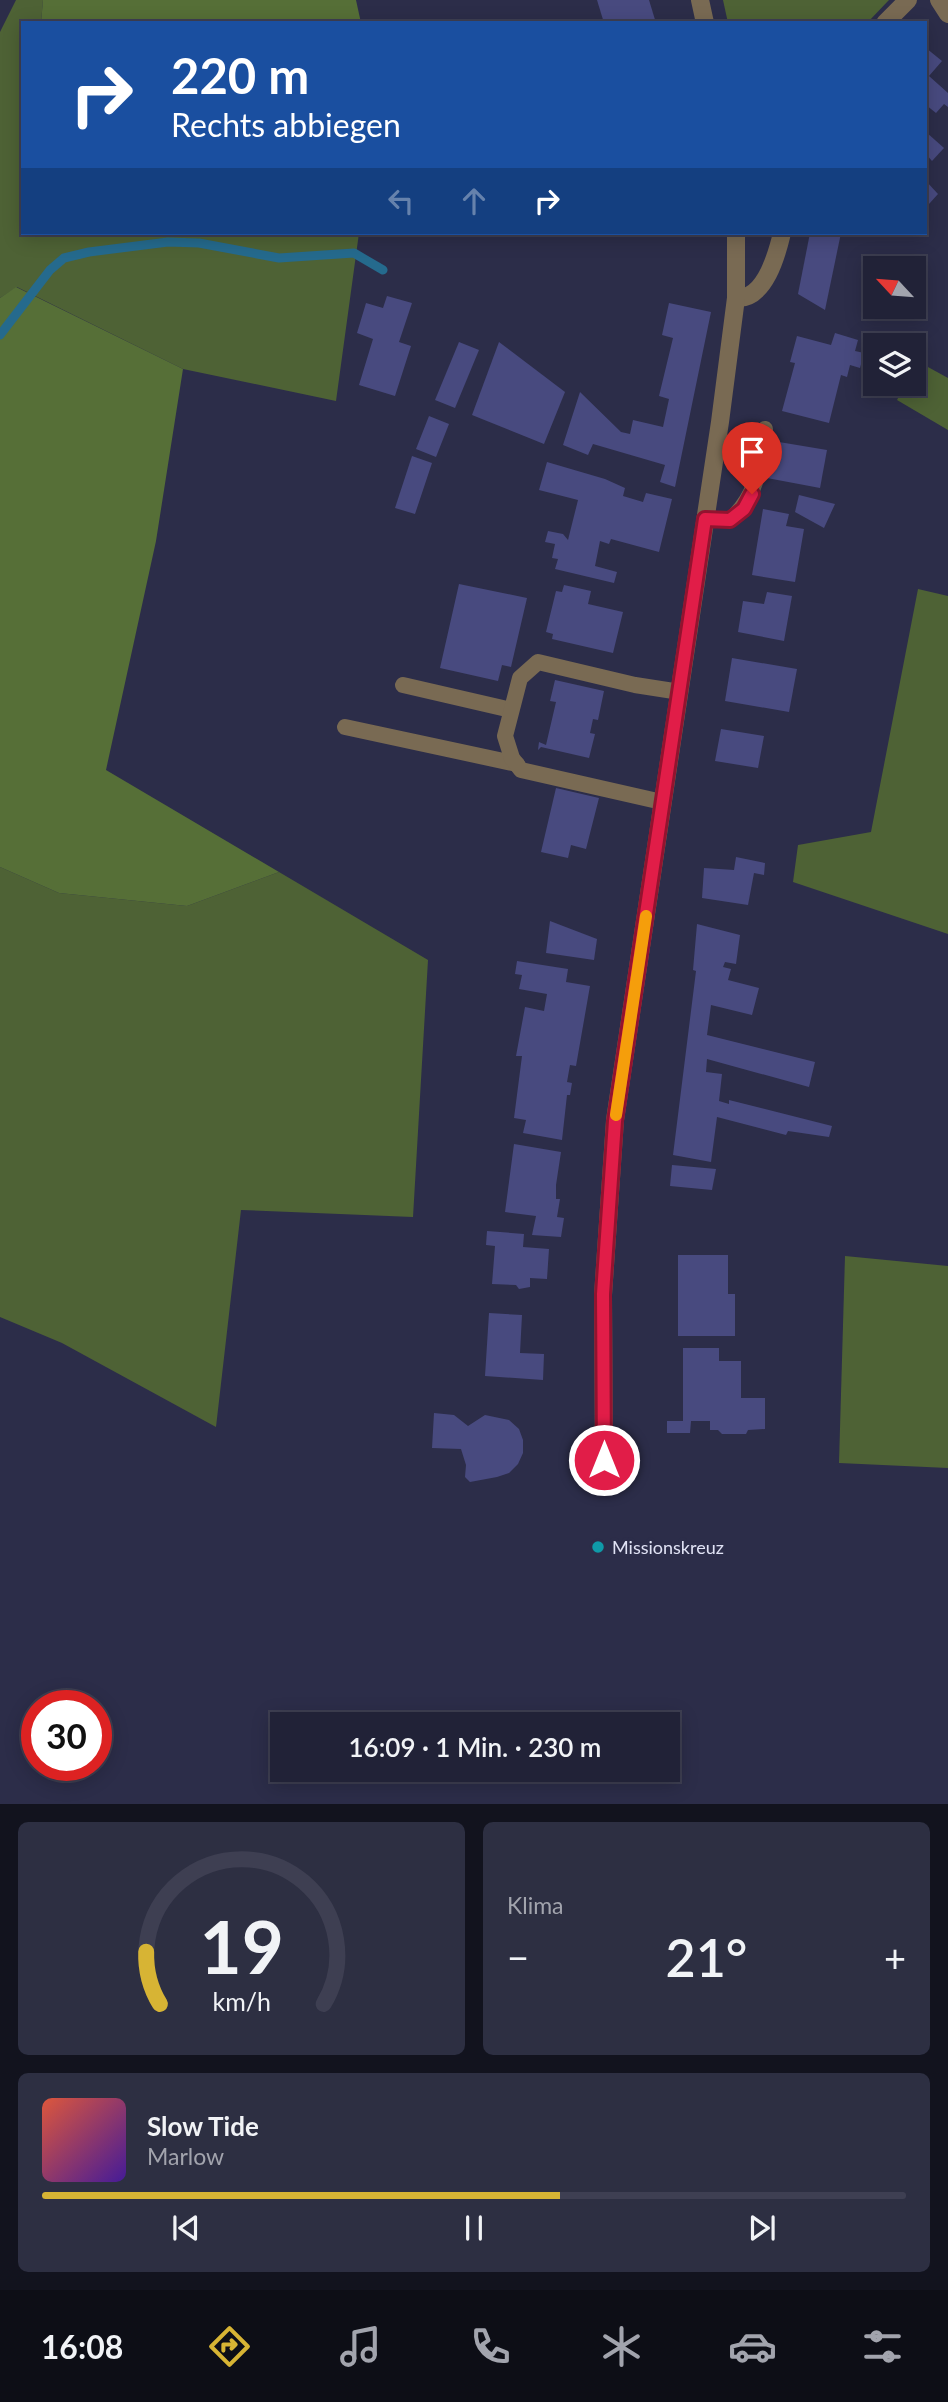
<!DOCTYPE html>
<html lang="de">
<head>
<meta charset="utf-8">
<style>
	:root { --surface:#212237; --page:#2d2f42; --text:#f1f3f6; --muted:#a2a4ad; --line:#3e3f52; --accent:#d7b434 }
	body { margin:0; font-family:Lato,sans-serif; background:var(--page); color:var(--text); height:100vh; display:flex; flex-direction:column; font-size:26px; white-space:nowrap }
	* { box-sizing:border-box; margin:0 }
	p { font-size:23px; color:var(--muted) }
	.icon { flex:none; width:38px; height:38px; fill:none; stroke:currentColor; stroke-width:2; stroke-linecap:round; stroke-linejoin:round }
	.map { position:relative; height:1804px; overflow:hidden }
	.side { display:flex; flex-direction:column; gap:18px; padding:18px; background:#12131e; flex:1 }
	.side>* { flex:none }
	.guide { position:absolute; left:21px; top:21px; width:906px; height:214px; border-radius:0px; box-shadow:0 4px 18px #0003,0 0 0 2px var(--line); background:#1a4fa0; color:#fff; overflow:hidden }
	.needle { width:46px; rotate:296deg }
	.tools { position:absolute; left:863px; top:256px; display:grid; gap:14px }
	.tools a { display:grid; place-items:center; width:63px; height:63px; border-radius:0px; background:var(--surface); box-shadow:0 4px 18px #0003,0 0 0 2px var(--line); font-size:35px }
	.speed { position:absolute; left:21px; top:1690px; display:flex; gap:14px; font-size:35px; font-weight:700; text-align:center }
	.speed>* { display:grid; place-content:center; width:91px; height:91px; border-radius:50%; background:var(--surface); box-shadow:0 4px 18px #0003,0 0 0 2px var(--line); line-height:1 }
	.speed .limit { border:10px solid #d22; background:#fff; color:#111 }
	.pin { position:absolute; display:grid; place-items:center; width:60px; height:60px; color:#fff; margin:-72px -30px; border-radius:50% 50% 50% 0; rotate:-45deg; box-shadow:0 0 7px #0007 }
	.pin .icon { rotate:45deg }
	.me { position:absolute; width:77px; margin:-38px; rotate:0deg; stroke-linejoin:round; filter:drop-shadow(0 0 5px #0008) }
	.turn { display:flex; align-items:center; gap:24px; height:147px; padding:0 35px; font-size:32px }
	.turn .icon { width:91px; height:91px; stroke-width:2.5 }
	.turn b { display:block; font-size:49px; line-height:60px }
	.lanes { display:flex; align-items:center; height:66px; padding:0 35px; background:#0003; justify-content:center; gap:35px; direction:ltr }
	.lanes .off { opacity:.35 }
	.big { font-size:52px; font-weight:600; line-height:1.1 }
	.side .tile { flex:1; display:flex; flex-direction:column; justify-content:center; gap:10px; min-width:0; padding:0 24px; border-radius:10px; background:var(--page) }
	.side .dial { align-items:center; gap:0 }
	.dial svg { height:182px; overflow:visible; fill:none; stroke:var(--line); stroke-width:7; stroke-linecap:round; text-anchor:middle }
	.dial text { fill:var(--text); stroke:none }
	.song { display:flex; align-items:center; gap:21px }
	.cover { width:84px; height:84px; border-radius:10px; background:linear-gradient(135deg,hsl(10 70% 55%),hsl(260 70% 35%)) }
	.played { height:7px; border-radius:4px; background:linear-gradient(90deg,var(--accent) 60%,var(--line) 60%) }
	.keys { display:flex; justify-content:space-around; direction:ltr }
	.heat { display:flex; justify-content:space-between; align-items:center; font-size:38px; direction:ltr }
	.side .tiles { flex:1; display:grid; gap:18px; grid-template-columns:1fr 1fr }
	.tile:last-child { grid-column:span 2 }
	.trip { position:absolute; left:270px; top:1712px; width:410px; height:70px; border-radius:0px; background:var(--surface); box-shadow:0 4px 18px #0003,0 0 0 2px var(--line); font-weight:600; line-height:70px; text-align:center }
	.menu { display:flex; height:112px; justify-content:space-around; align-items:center; background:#0d0e16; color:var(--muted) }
	.menu .icon { width:49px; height:49px }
	.menu .selected { color:var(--accent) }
	.menu b { font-size:32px; color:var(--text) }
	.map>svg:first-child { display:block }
	.green { fill:#4e6235 }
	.forest { fill:#566f37 }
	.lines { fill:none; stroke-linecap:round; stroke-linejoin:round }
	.stream { stroke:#256a8d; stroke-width:9 }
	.building { fill:#484a7f }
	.lane { stroke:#796a53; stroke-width:16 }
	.street { stroke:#796a53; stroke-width:18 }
	.route-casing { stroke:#92132f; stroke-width:18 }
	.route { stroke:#e11d48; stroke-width:12 }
	.slow { stroke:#f59e0b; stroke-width:12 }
	.culture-dot { fill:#0f9aa8; stroke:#2c2d49; stroke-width:2.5 }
	.labels { text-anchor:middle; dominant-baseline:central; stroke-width:7; stroke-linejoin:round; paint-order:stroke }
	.poi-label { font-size:18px; fill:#e0e2f4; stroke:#2c2d49; text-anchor:start }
</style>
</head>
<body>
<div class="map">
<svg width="948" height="1804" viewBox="0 0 948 1804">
	<rect width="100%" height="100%" fill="#2c2d49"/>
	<g class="green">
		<polygon points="16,0 43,0 41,23 23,23 23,233 359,233 336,401 183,369 17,287 0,298 0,32"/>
		<polygon points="723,0 889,0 867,23 728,23"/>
		<polygon points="917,361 948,378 948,430 897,400 906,383 914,383 914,368"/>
		<polygon points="918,589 948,596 948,934 793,882 798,845 871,832"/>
		<polygon points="0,867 59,893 187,906 279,872 428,960 413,1217 241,1210 216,1427 62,1343 0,1317"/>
		<polygon points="845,1256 948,1266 948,1468 839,1463"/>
	</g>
	<g class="forest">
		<polygon points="43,0 356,0 361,23 41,23"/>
		<polygon points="16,287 183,369 156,541 106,770 279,872 187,906 59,893 0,867 0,298"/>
	</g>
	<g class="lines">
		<polyline class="stream" points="0,335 50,270 64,258 89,252 168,242 199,243 279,258 354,253 383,270"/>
	</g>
	<g class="building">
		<polygon points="597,0 649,0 656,23 604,23"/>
		<polygon points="926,48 942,61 929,76 948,93 948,107 944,104 936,113 926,105"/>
		<polygon points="926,132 944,148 932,161 926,154"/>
		<polygon points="926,181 938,194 929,204 926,201"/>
		<polygon points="810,233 841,233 825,310 798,294"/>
		<polygon points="387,296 412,303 399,342 411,346 395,396 359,385 373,339 357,333 366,303 383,308"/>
		<polygon points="669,303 711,312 675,487 660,482 665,465 593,444 588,455 563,445 580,392 621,432 630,434 633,420 663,427 669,399 659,396 673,338 662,335"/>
		<polygon points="835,333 858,340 855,351 864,353 860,368 850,365 847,377 841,375 829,423 782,411 795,363 790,362 797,336 831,345"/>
		<polygon points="459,342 479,350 455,408 435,400"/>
		<polygon points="499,342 565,392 544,444 472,415"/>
		<polygon points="429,416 449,424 436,457 416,449"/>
		<polygon points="773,441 827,450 820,488 767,478"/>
		<polygon points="412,456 432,463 415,514 395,508"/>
		<polygon points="547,462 605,479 625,488 623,496 643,502 646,493 672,499 659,552 611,539 609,544 600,541 595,566 617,572 614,583 555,569 558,559 552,558 555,544 545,542 548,531 563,534 568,540 578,500 539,490"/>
		<polygon points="799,495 835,504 824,528 795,512"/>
		<polygon points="763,509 789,514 786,526 804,529 795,582 752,575"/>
		<polygon points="459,584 527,598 511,667 502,665 498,681 440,668"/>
		<polygon points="564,585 591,591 588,604 623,612 613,653 552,639 553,634 546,632 556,591 562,592"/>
		<polygon points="767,592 792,596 784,641 738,632 743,601 764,604"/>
		<polygon points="732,658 797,669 789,712 725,701"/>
		<polygon points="555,680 604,691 598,720 593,719 590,733 595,734 589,758 541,747 538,750 539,742 546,745 556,702 550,701"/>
		<polygon points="721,729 764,736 758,768 715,761"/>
		<polygon points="556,788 599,798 586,849 571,845 568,858 541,852"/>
		<polygon points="736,857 765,863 764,875 754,873 748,905 702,898 704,868 734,870"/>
		<polygon points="550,921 597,939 594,960 546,953"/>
		<polygon points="697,924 740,935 736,964 725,962 723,967 731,969 728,980 759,988 752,1015 711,1005 707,1035 815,1062 809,1087 707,1059 706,1072 722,1074 719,1101 729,1104 729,1100 832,1126 829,1137 788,1131 786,1135 717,1117 711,1162 673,1155 696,971 693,970"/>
		<polygon points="517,961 568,969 566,982 590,986 576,1066 570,1065 567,1082 572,1083 570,1095 567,1095 562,1140 523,1133 526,1120 514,1118 522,1056 516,1056 525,1007 544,1011 547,994 519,989 522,975 515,974"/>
		<polygon points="514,1144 561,1152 556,1185 556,1199 560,1199 557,1217 564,1218 561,1237 532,1235 536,1216 505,1212"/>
		<polygon points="672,1165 716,1169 712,1190 670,1186"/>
		<polygon points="487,1231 524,1234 523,1247 549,1249 547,1279 530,1278 530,1287 519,1289 516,1285 492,1284 495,1246 486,1245"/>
		<polygon points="678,1255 728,1255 728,1294 735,1294 735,1336 678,1336"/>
		<polygon points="489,1313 522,1315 520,1353 544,1354 543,1380 485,1376"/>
		<polygon points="683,1348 719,1348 719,1361 741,1361 741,1398 765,1398 765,1429 748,1430 746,1434 722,1434 718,1430 710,1430 710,1421 691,1421 690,1433 667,1433 667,1421 683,1421"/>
		<polygon points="434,1413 454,1415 468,1426 485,1415 509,1420 519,1429 523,1440 523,1453 518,1464 509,1473 497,1477 470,1482 465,1477 466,1465 461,1449 432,1448"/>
	</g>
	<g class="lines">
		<g class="lane">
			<path d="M705 519 730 520C758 496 760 464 765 429"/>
			<polyline points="403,685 511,710"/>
			<polyline points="345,727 517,764"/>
			<polyline points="662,802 521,770 512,758 505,736 520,678 538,662 635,685 680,692"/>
		</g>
		<g class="street">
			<polyline points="700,0 705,23"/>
			<polyline points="939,0 948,14"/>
			<polyline points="885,23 908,0"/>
			<path d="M736 298C765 300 777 254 782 233"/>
			<polyline points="604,1460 603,1295 615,1120 720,422 736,298 736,233"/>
		</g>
	</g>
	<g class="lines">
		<g class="route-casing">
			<polyline id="route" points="604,1460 603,1294 615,1121 705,519 730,520 744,509 752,494"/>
		</g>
		<use href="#route" class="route"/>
		<polyline class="slow" points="616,1115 646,916"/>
	</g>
	<circle class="culture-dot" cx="598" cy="1547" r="7"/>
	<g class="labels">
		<g class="poi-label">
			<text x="612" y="1547">Missionskreuz</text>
		</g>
	</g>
</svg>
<div class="tools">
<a><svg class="needle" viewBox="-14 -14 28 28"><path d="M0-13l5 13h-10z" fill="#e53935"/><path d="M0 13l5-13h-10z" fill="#a2a4ad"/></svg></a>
<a><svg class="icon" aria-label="layers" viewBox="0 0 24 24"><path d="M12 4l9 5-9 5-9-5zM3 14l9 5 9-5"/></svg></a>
</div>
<div class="speed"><div class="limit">30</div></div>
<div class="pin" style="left:752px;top:494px;background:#d93025"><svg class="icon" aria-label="arrive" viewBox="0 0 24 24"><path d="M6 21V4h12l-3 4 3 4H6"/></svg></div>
<svg class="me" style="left:604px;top:1460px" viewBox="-20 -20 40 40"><circle r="17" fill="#e11d48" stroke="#fff" stroke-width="3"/><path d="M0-11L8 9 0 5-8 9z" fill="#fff"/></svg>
<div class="trip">16:09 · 1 Min. · 230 m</div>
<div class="guide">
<div class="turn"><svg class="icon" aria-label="right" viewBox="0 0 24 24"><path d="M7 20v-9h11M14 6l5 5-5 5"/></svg><div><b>220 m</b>Rechts abbiegen</div></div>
<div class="lanes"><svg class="icon off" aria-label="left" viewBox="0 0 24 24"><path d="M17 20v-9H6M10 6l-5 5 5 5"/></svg><svg class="icon off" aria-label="ahead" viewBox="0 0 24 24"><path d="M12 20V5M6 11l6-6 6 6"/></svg><svg class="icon" aria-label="right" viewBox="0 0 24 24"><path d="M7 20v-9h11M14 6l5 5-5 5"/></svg></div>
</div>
</div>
<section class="side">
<div class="tiles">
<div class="tile dial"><svg viewBox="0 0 100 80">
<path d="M14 69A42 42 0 1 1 86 69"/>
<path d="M14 69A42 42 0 0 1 8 46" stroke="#d7b434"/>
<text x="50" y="56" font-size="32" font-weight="700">19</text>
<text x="50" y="72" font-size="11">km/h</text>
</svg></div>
<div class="tile"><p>Klima</p>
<div class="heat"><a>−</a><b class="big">21°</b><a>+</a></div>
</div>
<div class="tile">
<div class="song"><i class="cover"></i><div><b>Slow Tide</b><p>Marlow</p></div></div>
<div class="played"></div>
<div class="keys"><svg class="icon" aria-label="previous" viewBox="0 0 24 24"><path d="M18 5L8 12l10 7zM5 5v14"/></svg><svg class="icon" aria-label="pause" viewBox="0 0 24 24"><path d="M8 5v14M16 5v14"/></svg><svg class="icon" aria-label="next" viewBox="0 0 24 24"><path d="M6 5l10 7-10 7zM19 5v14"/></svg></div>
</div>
</div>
</section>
<nav class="menu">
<b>16:08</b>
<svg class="icon selected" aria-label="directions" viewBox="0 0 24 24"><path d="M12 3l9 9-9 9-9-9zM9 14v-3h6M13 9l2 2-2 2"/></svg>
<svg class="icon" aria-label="music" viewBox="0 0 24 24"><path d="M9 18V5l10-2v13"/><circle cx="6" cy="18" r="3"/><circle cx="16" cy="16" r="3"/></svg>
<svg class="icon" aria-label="phone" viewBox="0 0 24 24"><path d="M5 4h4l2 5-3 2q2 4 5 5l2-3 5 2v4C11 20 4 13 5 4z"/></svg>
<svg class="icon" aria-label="climate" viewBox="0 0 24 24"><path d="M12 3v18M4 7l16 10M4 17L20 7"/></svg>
<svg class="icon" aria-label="car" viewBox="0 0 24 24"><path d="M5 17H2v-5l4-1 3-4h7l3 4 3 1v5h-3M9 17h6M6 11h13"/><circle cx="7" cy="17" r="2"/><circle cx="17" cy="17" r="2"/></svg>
<svg class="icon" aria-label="filters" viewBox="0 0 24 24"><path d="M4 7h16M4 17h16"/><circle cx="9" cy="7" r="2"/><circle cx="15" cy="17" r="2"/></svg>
</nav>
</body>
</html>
